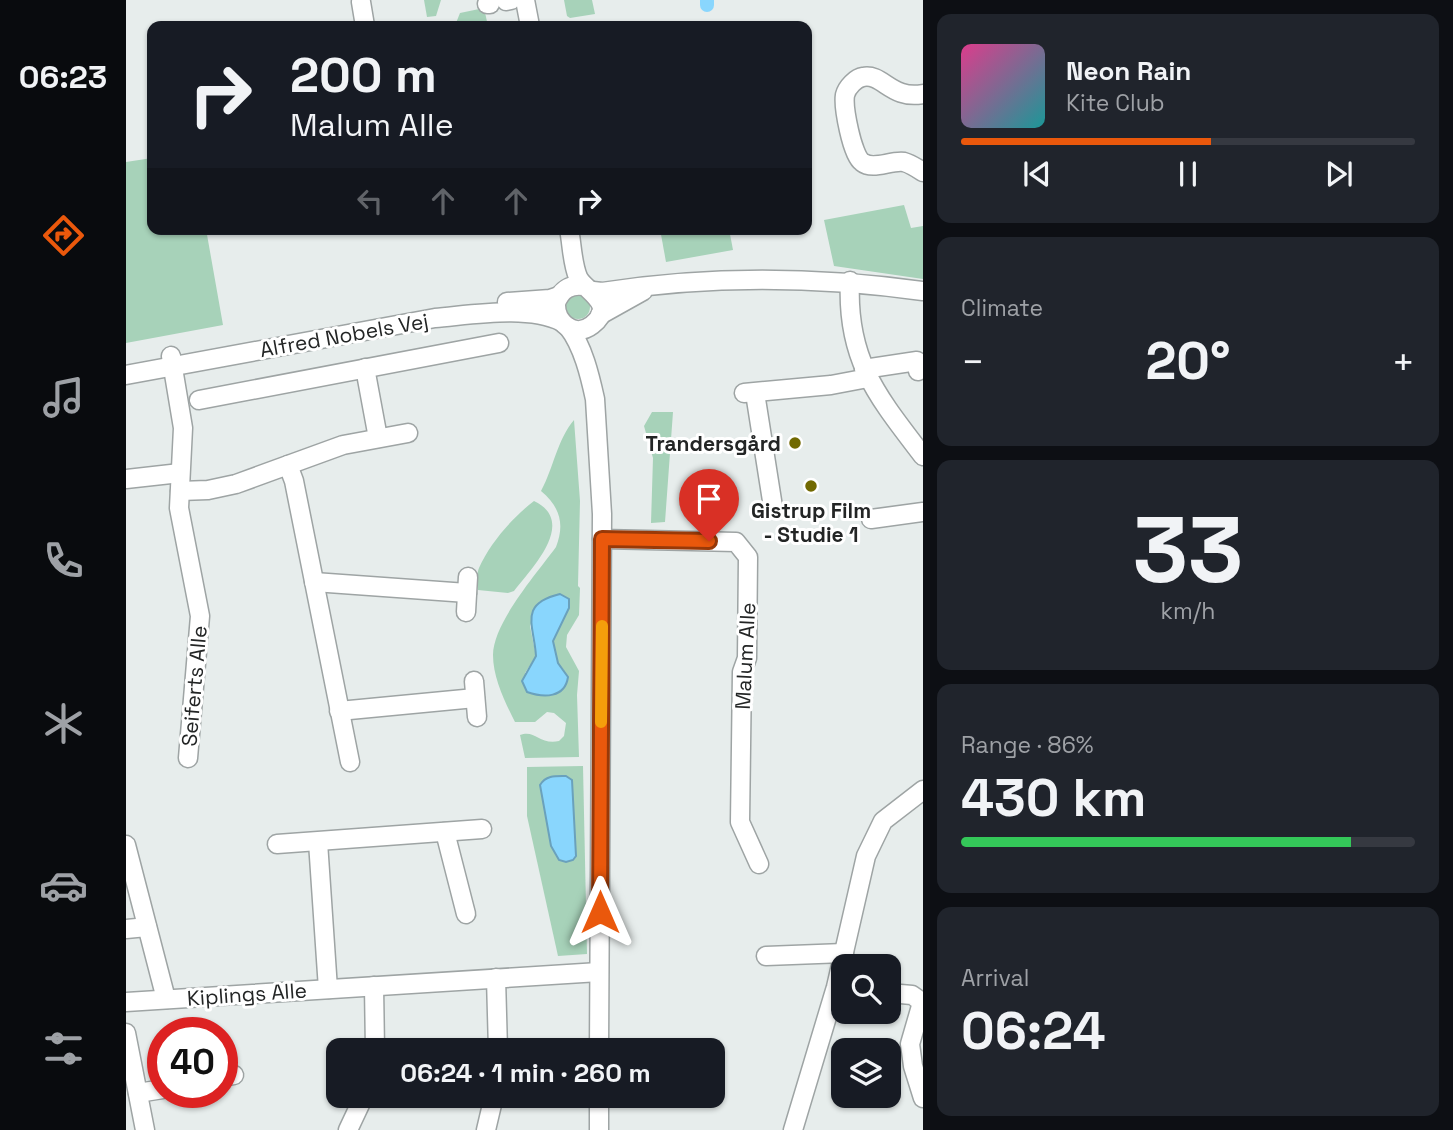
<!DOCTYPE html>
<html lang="en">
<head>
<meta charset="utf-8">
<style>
	:root { --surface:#171b24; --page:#20242c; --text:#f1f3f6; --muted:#9ea1a6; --line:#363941; --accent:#ea580c }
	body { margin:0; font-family:"Space Grotesk",sans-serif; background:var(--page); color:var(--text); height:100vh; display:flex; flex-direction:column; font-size:26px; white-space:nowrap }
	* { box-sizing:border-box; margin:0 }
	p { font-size:23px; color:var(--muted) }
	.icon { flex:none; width:38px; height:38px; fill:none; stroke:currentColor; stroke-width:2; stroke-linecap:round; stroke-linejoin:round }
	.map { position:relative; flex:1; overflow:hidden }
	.panel { display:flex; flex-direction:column; gap:14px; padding:14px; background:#0d0f14; width:530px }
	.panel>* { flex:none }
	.top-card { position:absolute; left:21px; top:21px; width:665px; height:214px; border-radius:14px; box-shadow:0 2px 5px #0004; background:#171b24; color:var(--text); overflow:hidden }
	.fabs { position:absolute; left:705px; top:954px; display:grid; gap:14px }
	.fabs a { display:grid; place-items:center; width:70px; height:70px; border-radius:14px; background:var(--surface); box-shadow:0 2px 5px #0004; font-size:35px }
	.speed { position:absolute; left:21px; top:1017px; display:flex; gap:14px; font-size:35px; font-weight:700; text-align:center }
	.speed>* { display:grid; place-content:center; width:91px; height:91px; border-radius:50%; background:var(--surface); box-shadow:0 2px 5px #0004; line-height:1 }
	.speed .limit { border:10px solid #d22; background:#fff; color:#111 }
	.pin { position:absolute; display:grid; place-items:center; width:60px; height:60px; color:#fff; margin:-72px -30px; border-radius:50% 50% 50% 0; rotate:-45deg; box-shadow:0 0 7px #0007 }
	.pin .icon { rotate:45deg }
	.me { position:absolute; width:77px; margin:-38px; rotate:0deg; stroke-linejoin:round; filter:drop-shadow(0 0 5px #0008) }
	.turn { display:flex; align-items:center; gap:24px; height:147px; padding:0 28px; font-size:32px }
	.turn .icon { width:91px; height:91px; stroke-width:2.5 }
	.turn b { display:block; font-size:49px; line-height:60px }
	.lanes { display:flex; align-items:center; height:66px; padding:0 28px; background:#0003; justify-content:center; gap:35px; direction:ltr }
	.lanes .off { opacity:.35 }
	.big { font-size:52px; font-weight:600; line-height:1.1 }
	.panel .widget { flex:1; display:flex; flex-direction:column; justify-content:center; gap:10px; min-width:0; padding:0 24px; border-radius:14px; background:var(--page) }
	.panel .dial { align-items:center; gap:0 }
	.dial b { font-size:91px; line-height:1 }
	.song { display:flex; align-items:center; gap:21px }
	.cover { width:84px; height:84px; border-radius:10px; background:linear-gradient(135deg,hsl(330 70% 55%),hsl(180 70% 35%)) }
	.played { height:7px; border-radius:4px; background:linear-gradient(90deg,var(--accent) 55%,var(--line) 55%) }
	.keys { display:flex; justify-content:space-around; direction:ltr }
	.heat { display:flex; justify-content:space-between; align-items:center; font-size:38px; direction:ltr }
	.charge { height:10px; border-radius:5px; background:linear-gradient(90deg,#34c759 86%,var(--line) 0) }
	.trip { position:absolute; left:200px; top:1038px; width:399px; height:70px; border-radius:14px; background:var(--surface); box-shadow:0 2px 5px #0004; font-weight:600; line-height:70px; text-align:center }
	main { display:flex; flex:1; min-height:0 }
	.tabs { display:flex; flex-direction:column; width:126px; justify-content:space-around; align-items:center; background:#090b0e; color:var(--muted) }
	.tabs .icon { width:49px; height:49px }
	.tabs .on { color:var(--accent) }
	.tabs b { font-size:32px; color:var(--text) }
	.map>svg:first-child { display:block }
	.green { fill:#a7d2b9; fill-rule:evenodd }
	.water { fill:#89d6fd; stroke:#6aa1bc; stroke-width:2 }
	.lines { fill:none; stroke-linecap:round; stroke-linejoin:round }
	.canal { stroke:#89d6fd; stroke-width:14 }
	.minor-casing { stroke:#9ea4a4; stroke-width:21 }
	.minor { stroke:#fff; stroke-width:18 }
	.route-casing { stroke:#983908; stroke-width:18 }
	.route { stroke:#ea580c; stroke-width:12 }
	.slow { stroke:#f59e0b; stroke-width:12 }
	.poi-dot { fill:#716901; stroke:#fff; stroke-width:2.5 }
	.labels { text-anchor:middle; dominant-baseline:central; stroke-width:6; stroke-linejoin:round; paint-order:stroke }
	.street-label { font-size:21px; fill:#232525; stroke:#fff }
	.poi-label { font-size:21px; font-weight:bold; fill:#232525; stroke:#fff; text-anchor:end }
</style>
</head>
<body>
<main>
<nav class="tabs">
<b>06:23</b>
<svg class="icon on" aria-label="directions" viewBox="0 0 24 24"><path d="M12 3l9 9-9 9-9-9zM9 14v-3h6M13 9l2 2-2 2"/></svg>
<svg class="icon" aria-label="music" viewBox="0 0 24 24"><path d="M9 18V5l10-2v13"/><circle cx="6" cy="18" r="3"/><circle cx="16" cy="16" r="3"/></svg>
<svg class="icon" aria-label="phone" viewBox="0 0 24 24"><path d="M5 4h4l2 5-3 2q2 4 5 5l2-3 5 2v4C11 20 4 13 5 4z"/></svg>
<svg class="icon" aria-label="climate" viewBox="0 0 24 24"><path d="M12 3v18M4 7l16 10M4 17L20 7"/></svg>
<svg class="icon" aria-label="car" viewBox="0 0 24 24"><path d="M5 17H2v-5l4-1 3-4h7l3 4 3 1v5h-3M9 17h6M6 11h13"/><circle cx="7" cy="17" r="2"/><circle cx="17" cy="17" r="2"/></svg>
<svg class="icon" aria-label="filters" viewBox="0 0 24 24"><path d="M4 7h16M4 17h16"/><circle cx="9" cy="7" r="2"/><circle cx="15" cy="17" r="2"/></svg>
</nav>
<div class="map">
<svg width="797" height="1130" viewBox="0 0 797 1130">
	<rect width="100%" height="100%" fill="#e7edec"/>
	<g class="green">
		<polygon points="298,0 315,0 310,16 301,17"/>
		<polygon points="438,0 466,0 469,14 444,18 441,16"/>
		<polygon points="358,8 362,26 327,26 326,23 330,23 334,13"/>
		<polygon points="26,158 26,229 80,229 97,325 0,343 0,162"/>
		<polygon points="778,205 785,228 797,226 797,279 708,266 698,220"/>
		<polygon points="534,229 603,229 607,250 540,262"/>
		<circle cx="452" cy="307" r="12"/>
		<polygon points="526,412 547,412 539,522 525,523 527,458 518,426"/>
		<path d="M448 420 454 501 452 586 454 588 453 615 441 635 440 647 453 671 451 695 453 757 399 758 394 735C409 729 413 745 433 741L438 736 440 723 428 713 421 712 409 722H389C379 702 367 678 367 655 367 623 411 573 430 547 439 524 434 507 415 491 428 467 431 440 448 420ZM434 594 443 600V608L427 641 432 663 438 670 399 673 410 656 404 626 413 602Z"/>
		<path d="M408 501C452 522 405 569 388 591L382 593 352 590C352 583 350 575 353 568 364 543 387 517 408 501Z"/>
		<polygon points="457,766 461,954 432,956 401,816 401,767"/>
	</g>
	<g class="water">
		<path d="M434 594 443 599V608L427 641 432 663 442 677C439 698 418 698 401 692L396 681 410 656C408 625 392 604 434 594Z"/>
		<path d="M440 776 446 780 450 856 447 860 440 862 433 860 425 846 414 785C420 775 430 776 440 776Z"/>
	</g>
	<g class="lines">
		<polyline class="canal" points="581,0 581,5"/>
		<g class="minor-casing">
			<g id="minor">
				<polyline points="399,0 404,26"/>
				<polyline points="380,1 385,0"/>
				<polyline points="235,2 239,26"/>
				<polyline points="361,4 364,4"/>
				<path d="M797 94C765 100 757 73 737 77 730 78 721 87 719 95 717 107 726 155 736 162 747 171 764 160 778 162 785 164 791 168 797 172"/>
				<path d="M443 229C446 244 446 263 452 277 457 290 493 304 466 325 448 339 429 322 430 303 435 290 444 284 458 286"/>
				<path d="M724 281C720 360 752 397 797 456"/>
				<path d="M467 291 476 292C584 275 688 276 797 291"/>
				<polyline points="381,302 424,299 433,296"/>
				<polyline points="474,315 517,291"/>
				<path d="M442 327C457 346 464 376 469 399L476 514 473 1050"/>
				<polyline points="45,356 57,428 53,508 74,616 62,758"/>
				<polyline points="239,368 252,438"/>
				<polyline points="738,369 791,361 792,371"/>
				<path d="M0 375 309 318C346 315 402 305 436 322"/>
				<polyline points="618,393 705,385 742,378"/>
				<polyline points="629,393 647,507"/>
				<polyline points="73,400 373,343"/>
				<polyline points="162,465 168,481 224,762"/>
				<polyline points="0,479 54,473"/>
				<polyline points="54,491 82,490 110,484 217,445 282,433"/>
				<polyline points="745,519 797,512"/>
				<polyline points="476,539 610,542 622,557 621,658 616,672 614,822 633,864"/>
				<polyline points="188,582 341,593"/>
				<polyline points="340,612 342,577"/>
				<polyline points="348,681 351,717"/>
				<polyline points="213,711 349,698"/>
				<polyline points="319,832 340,914"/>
				<polyline points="192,842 202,989"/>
				<polyline points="151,844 356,829"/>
				<polyline points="0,845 40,999"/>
				<polyline points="0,929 21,927"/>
				<polyline points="640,956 718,953"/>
				<polyline points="370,978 372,1050"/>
				<polyline points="248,986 249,1050"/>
				<polyline points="763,993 786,995 793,1000 795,1006 784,1044 787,1066 797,1098"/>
				<polyline points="0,1002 473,972"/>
				<polyline points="0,1033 19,1130"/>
				<polyline points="96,1077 108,1075"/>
				<polyline points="12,1093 37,1089"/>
				<polyline points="222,1130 238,1096"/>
				<polyline points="360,1130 368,1096"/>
				<polyline points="473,1130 473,1096"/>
				<polyline points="667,1130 710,987 740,856 757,821 797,790"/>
			</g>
		</g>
		<use href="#minor" class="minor"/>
	</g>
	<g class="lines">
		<g class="route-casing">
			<polyline id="route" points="474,912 476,539 583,541"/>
		</g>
		<use href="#route" class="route"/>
		<polyline class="slow" points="475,722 476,626"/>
	</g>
	<g class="poi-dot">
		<circle cx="669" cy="443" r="7"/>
		<circle cx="685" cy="486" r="7"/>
	</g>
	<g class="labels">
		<g class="street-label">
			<text transform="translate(218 335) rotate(-10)">Alfred Nobels Vej</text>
			<text transform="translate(619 656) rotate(-87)">Malum Alle</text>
			<text transform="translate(68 686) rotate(-85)">Seiferts Alle</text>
			<text transform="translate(121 994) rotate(-4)">Kiplings Alle</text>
		</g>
		<g class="poi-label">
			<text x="655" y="443">Trandersgård</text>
			<text x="685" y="510" text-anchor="middle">Gistrup Film<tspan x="685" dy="24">- Studie 1</tspan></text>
		</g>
	</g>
</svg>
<div class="fabs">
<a><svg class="icon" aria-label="search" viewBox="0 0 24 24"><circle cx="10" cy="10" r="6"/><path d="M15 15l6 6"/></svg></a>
<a><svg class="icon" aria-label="layers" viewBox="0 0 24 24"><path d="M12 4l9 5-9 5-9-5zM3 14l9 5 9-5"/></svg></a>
</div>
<div class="speed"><div class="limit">40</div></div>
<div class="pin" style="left:583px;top:541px;background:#d93025"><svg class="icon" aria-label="arrive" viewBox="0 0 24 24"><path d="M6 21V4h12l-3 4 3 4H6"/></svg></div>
<svg class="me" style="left:474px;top:912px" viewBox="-20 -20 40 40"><path d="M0-17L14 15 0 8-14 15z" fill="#ea580c" stroke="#fff" stroke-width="4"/></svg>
<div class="trip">06:24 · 1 min · 260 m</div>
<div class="top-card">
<div class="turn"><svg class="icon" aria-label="right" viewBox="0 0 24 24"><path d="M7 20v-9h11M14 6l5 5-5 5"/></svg><div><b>200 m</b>Malum Alle</div></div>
<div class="lanes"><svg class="icon off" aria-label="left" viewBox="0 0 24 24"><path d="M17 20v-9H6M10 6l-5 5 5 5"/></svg><svg class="icon off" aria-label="ahead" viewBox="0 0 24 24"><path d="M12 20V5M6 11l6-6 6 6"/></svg><svg class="icon off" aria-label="ahead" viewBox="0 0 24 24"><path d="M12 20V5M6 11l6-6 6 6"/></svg><svg class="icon" aria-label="right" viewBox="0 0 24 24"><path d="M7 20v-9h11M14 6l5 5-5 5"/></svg></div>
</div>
</div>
<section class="panel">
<div class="widget">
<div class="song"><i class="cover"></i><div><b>Neon Rain</b><p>Kite Club</p></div></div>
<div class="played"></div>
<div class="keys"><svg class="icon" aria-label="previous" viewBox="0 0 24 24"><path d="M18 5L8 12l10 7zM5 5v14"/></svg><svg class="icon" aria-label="pause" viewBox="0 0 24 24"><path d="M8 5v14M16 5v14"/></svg><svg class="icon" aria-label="next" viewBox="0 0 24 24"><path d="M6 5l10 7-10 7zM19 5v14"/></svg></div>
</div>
<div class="widget"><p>Climate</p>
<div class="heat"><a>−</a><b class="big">20°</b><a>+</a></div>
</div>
<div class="widget dial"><b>33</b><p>km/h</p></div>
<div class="widget"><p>Range · 86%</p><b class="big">430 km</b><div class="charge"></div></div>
<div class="widget"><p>Arrival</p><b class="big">06:24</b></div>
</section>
</main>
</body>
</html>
